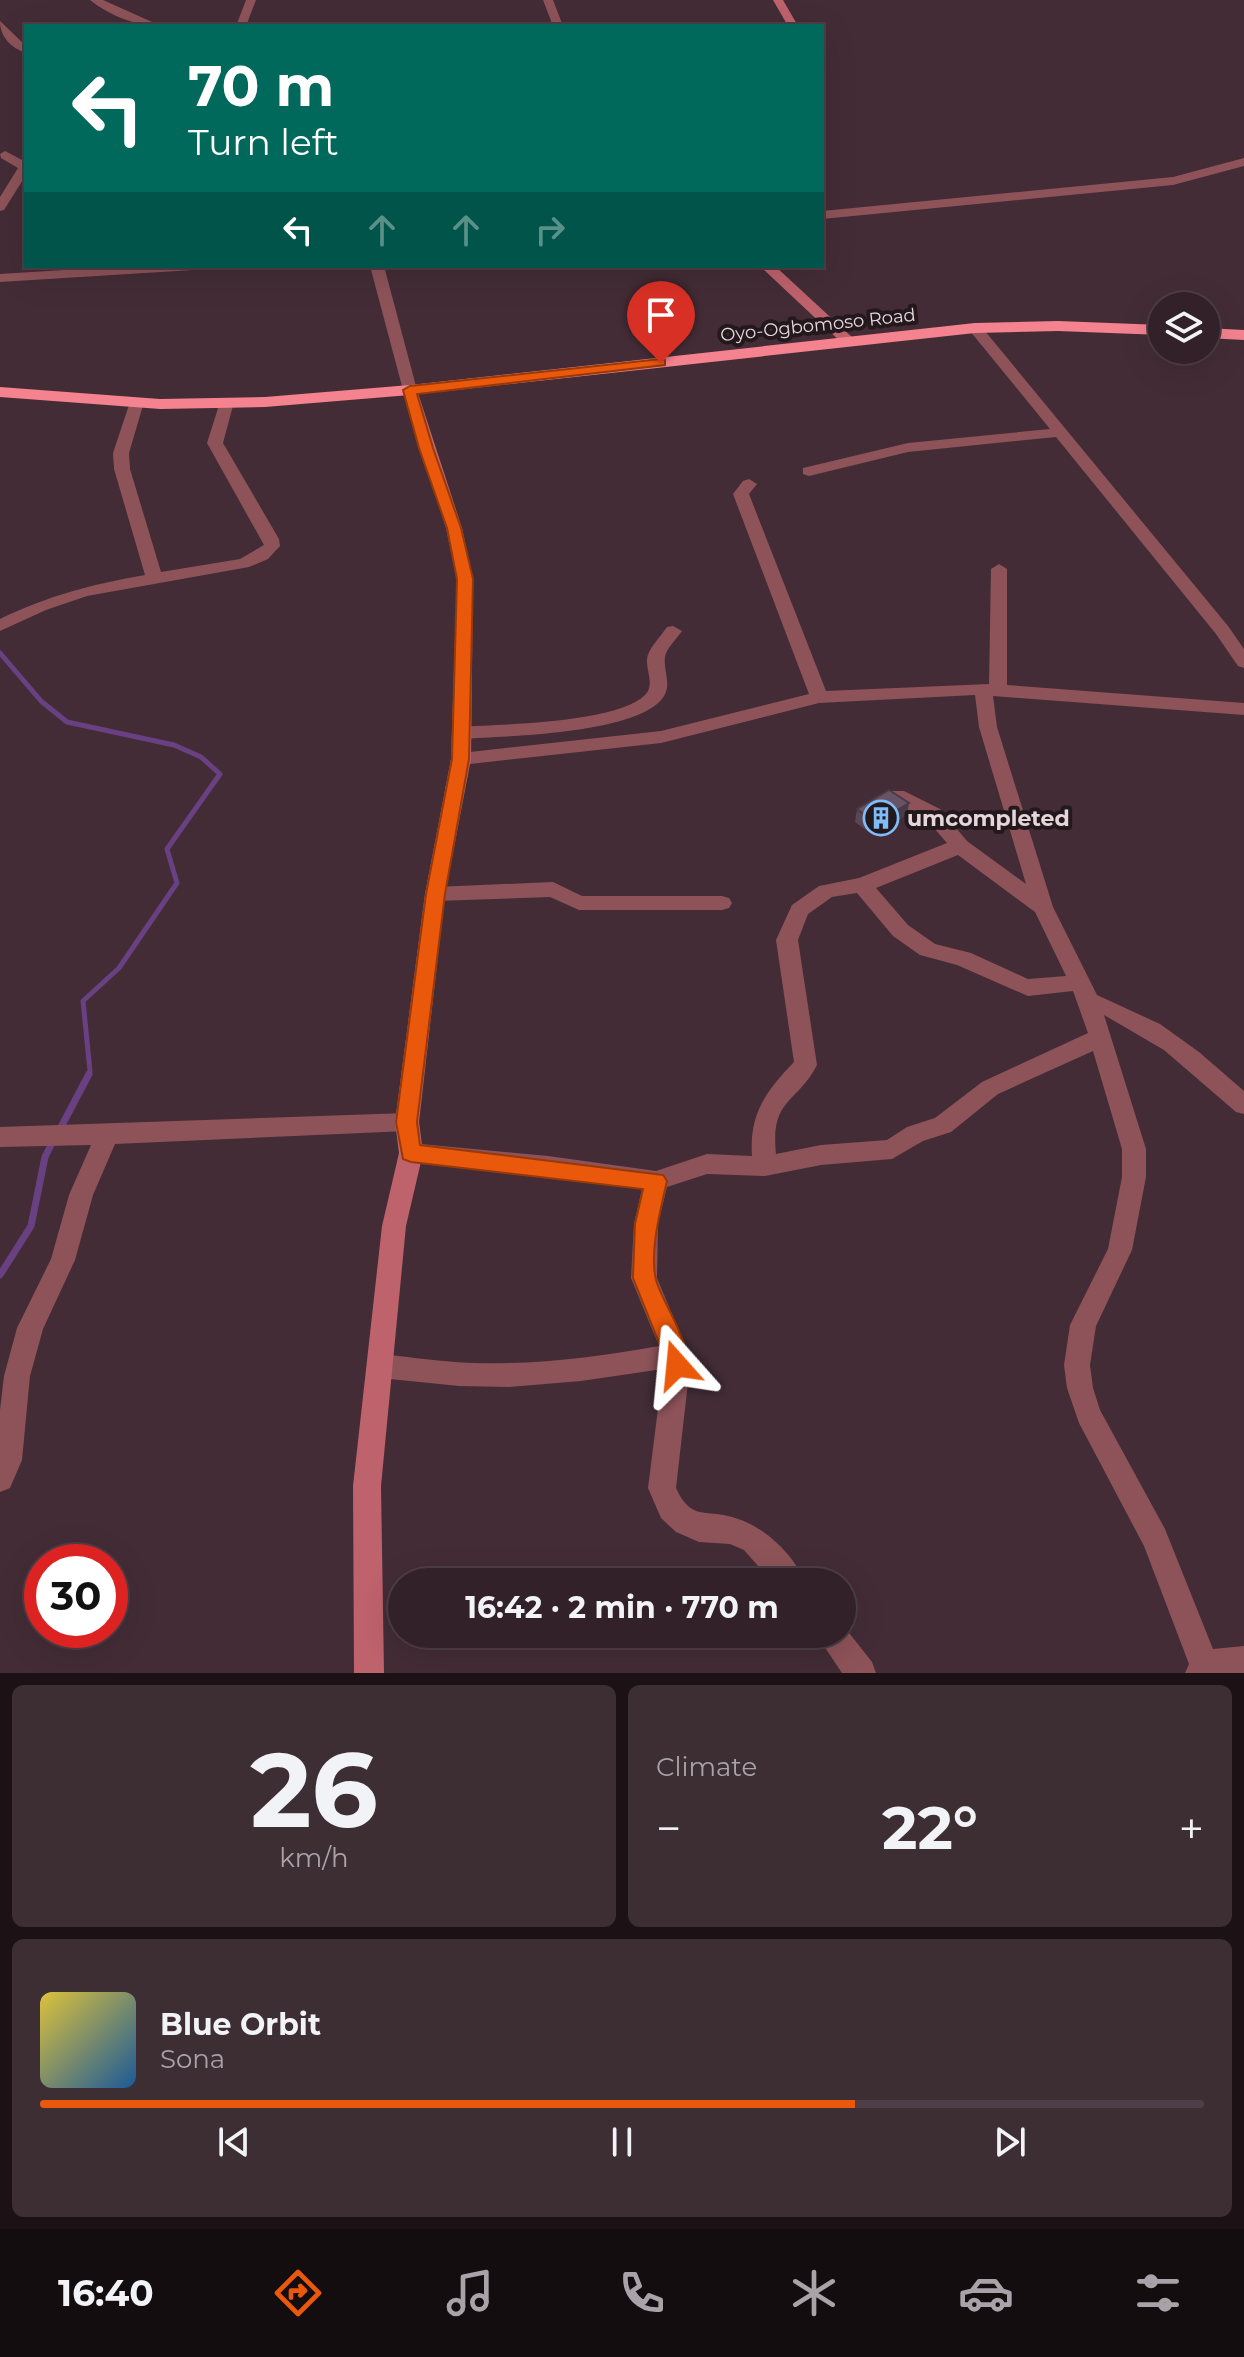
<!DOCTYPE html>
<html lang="en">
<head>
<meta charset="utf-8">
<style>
	:root { --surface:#322128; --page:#3d2e34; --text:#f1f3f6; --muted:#a8a3a8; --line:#4d3e45; --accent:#ea580c }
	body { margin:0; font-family:Montserrat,sans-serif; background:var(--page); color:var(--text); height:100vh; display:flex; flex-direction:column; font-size:30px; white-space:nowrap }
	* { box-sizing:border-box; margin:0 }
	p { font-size:26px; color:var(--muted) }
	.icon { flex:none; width:44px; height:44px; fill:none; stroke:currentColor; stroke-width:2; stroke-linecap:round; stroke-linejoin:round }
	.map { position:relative; height:1673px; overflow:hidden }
	.details { display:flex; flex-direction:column; gap:12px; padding:12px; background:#1c1216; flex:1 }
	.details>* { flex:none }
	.top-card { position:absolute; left:24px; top:24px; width:800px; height:244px; border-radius:0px; box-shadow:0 8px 32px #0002,0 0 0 2px var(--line); background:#00695c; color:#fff; overflow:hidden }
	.controls { position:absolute; left:1148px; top:292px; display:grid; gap:16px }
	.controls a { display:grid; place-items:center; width:72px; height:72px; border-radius:50%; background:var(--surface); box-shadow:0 8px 32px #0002,0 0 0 2px var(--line); font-size:40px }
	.speed { position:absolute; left:24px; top:1544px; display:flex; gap:16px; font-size:40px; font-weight:700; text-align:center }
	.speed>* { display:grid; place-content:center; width:104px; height:104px; border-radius:50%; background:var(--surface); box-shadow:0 8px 32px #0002,0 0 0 2px var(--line); line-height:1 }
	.speed .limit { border:12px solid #d22; background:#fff; color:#111 }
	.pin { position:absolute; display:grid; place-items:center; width:68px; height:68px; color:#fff; margin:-82px -34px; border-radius:50% 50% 50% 0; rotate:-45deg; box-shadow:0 0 8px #0007 }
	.pin .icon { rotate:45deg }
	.me { position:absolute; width:88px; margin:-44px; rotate:342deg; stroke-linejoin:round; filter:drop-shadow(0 0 6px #0008) }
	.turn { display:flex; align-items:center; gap:28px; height:168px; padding:0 32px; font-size:36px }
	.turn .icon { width:104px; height:104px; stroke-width:2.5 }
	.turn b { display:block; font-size:56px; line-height:68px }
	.lanes { display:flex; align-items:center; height:76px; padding:0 32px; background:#0003; justify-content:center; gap:40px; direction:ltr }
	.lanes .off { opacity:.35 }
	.big { font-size:60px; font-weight:700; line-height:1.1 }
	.details .widget { flex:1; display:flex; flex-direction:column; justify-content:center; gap:12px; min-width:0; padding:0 28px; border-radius:12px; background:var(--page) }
	.details .dial { align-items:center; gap:0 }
	.dial b { font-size:104px; line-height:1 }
	.song { display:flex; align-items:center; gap:24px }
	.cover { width:96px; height:96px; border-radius:12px; background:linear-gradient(135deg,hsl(50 70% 55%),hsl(210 70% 35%)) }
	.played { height:8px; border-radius:4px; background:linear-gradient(90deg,var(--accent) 70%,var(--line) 70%) }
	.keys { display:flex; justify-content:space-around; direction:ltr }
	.heat { display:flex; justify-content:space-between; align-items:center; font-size:44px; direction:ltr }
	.details .tiles { flex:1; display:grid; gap:12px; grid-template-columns:1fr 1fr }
	.widget:last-child { grid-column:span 2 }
	.trip { position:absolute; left:388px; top:1568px; width:468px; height:80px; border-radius:40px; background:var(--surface); box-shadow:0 8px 32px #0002,0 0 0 2px var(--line); font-weight:700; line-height:80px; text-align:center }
	.tabs { display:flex; height:128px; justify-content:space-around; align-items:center; background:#140d10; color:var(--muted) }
	.tabs .icon { width:56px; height:56px }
	.tabs .on { color:var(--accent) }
	.tabs b { font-size:36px; color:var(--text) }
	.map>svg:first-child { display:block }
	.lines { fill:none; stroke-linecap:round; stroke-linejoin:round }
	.stream-far1 { stroke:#694082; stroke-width:5 }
	.stream { stroke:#694082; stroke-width:7 }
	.street { fill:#8d5359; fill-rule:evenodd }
	.secondary { fill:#be626c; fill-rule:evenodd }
	.highway { fill:#f4838f; fill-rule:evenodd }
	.wall { fill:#594756 }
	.shaded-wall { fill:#493a46 }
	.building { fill:#685364; stroke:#493a46; stroke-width:2 }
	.route { fill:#ea580c; stroke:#983908; stroke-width:2 }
	.labels { text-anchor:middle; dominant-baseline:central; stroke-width:8; stroke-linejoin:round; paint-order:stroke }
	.far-street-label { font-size:18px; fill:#e6d6dc; stroke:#23181c }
	.poi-label { font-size:22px; font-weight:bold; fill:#e6d6dc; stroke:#23181c; text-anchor:start }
</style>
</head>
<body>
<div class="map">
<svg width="1244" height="1673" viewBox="0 0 1244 1673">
	<rect width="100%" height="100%" fill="#432c36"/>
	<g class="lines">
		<polyline class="stream-far1" points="0,653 41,701 67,722 174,745 201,757 220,774 167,849 177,883 119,968 83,1001 90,1071 88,1076"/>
		<g class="stream">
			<polyline points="59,1131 89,1074"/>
			<polyline points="0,1275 31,1226 45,1157 52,1143"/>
		</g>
		<g class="street">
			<path d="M90 0H103L161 26C136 26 110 16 90 0Z"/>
			<polygon points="246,0 256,0 246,26 236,26"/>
			<polygon points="543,0 553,0 563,26 553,26"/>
			<path d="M0 21 26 46V53C11 48 0 37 0 21Z"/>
			<polygon points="5,151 26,162 26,175 4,210 0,211 0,197 18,168 1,158 0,154"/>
			<polygon points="1244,158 1244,166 1173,185 822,219 822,211 1173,177"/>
			<polygon points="129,266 200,266 193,270 0,282 0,274"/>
			<polygon points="370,266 384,266 417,390 415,393 410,394 403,390"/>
			<polygon points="975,324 980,325 1228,626 1244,649 1244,668 1238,666 1216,634 1056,437 908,452 809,476 803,474 803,468 908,443 1050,429 970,331 970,325"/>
			<path d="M137 398 144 402 129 453 130 469 161 572 240 559 264 545 207 443 220 402 227 398 234 402 223 443 279 539 280 546 268 559 249 567 87 596 46 610 0 631V619C47 596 93 584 145 575L114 469 113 453 130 402Z"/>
			<path d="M749 479 757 484 749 494 826 691 989 684 991 569 999 564 1007 569V685L1244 703V715L993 696 997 727 1053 907 1097 995 1160 1024 1199 1052 1244 1091V1114L1236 1112 1164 1050 1104 1015 1146 1149V1177L1132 1250 1096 1326 1090 1365 1093 1388 1100 1410 1165 1529 1213 1649 1244 1646V1673H1185L1189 1664 1144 1546 1079 1423 1067 1388 1064 1365 1070 1325 1108 1249 1122 1177V1149L1093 1051 998 1094 951 1132 923 1141 892 1159 821 1165 765 1176 707 1174 667 1187 658 1224 657 1278 689 1355 690 1365 676 1488C691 1521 705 1509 732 1517 763 1525 793 1553 805 1582H772L744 1550 730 1544 699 1542 676 1532 661 1518 648 1488 663 1369 581 1381 509 1387 459 1386 380 1378 371 1374 367 1366 371 1358 380 1354C411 1357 442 1362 473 1363 535 1365 598 1357 659 1346L631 1278 634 1224 642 1189 548 1176 411 1163 403 1160 399 1153 403 1146 411 1143 548 1156 656 1171 707 1154 752 1156C749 1114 766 1091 794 1062L776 940 792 905 819 886 859 878 947 843 926 819 890 801 887 796 890 791H904L940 809 967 841 1026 884 979 727 975 695 819 703 661 743 461 765 454 763 451 759 454 755 461 753 661 731 809 694 733 494 743 481ZM958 855 1035 912 1066 976 1028 979 971 953 935 944 908 925 876 888ZM857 893 893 936 920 955 957 965 1028 996 1073 991 1088 1033 982 1082 935 1118 907 1127 887 1140 821 1145 776 1154C770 1098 797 1104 817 1065L798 940 808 914 832 897Z"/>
			<path d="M673 626 682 631C677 638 666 649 665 657 663 672 673 685 662 699 633 734 507 736 462 739L453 733 462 727C503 724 617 723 645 695 655 685 646 671 647 659 648 649 661 636 667 627Z"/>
			<polygon points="553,882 582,896 722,896 729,898 732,903 729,908 722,910 579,910 550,897 435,901 428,899 425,894 428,889 435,887"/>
			<polygon points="407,1113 415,1115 419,1122 415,1129 407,1131 115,1144 93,1195 75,1260 43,1329 30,1376 22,1460 10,1488 0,1492 0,1410 4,1376 17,1328 51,1259 69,1195 91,1145 0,1147 0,1127"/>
			<polygon points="842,1624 872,1662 876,1673 842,1673 816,1634 842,1634"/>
		</g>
		<g class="secondary">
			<polygon points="773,0 783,0 798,26 788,26"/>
			<polygon points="760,266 775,266 854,339 854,345 844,345"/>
			<polygon points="410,386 417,390 462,528 473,579 471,759 445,894 419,1122 423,1153 406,1226 381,1486 384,1673 354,1673 353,1486 382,1226 399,1153 395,1122 425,894 451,759 457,579 446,528 403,390"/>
		</g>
		<g class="highway">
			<polygon points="1058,321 1162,325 1162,335 1058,331 975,333 410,395 265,407 160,409 0,397 0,387 160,399 265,397 410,385 975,323"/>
			<polygon points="1206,328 1244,330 1244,340 1206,338"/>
		</g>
	</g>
	<polygon class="wall" points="857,809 907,815 873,835 855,822"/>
	<polygon class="shaded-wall" points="909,803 907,815 873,835 875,823"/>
	<polygon class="building" points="889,790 909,803 875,823 857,809"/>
	<path class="route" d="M661 359 665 360V365L417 394 433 448 461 528 473 579 469 759 445 894 417 1122 420 1145 663 1175 667 1181C661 1208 649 1252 656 1280 663 1305 696 1349 685 1372L677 1376 668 1372 664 1355 633 1278 635 1224 643 1189 411 1162 403 1159 396 1122 426 894 452 759 457 579 447 528 419 448 403 390 410 386Z"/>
	<defs>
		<g id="building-ring" transform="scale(1.8)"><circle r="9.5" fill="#23181c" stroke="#7ebdf9" stroke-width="1.5"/><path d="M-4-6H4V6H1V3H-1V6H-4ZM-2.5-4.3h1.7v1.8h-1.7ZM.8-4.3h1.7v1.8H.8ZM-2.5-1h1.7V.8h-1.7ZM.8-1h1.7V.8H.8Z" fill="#7ebdf9"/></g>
	</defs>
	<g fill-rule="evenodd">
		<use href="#building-ring" x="881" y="818"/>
	</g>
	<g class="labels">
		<g class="far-street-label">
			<text transform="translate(818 325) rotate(-6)">Oyo-Ogbomoso Road</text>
		</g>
		<g class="poi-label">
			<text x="907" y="818">umcompleted</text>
		</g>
	</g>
</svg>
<div class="controls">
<a><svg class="icon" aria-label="layers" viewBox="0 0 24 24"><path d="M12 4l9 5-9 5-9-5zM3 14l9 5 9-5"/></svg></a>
</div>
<div class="speed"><div class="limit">30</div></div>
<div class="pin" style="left:661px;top:363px;background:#d93025"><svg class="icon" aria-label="arrive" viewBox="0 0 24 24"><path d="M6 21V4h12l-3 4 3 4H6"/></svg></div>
<svg class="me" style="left:677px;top:1365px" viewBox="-20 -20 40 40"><path d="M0-17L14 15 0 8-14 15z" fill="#ea580c" stroke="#fff" stroke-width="4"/></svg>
<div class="trip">16:42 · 2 min · 770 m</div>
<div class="top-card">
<div class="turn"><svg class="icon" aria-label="left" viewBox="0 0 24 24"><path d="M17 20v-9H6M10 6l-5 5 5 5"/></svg><div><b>70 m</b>Turn left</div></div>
<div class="lanes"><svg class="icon" aria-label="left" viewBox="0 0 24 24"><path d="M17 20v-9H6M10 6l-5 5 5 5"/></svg><svg class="icon off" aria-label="ahead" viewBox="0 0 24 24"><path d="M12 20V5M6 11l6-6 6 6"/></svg><svg class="icon off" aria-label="ahead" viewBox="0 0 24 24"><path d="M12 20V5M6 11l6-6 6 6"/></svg><svg class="icon off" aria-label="right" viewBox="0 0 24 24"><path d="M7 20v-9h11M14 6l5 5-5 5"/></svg></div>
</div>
</div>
<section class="details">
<div class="tiles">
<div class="widget dial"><b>26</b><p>km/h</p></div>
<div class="widget"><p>Climate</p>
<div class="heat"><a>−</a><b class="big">22°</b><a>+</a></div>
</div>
<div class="widget">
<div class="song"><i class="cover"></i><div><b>Blue Orbit</b><p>Sona</p></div></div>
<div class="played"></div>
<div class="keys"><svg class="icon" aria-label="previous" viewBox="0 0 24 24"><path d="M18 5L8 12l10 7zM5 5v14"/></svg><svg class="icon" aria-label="pause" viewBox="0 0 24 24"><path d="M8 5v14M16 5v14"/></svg><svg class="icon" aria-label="next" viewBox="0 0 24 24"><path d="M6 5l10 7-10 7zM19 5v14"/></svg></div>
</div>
</div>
</section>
<nav class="tabs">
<b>16:40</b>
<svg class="icon on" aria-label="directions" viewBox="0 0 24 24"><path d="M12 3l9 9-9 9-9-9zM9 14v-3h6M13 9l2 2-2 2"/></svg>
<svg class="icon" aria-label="music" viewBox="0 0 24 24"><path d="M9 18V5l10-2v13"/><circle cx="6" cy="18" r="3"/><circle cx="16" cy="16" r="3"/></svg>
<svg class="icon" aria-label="phone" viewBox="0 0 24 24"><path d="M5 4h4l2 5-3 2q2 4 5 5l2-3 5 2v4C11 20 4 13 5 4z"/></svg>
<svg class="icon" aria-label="climate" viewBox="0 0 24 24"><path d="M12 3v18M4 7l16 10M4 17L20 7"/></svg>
<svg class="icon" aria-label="car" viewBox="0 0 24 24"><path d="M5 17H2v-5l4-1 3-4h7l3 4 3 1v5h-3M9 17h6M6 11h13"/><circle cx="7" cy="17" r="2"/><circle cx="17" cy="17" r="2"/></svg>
<svg class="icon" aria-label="filters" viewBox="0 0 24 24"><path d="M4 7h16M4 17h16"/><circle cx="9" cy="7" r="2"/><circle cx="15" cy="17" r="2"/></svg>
</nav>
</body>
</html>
